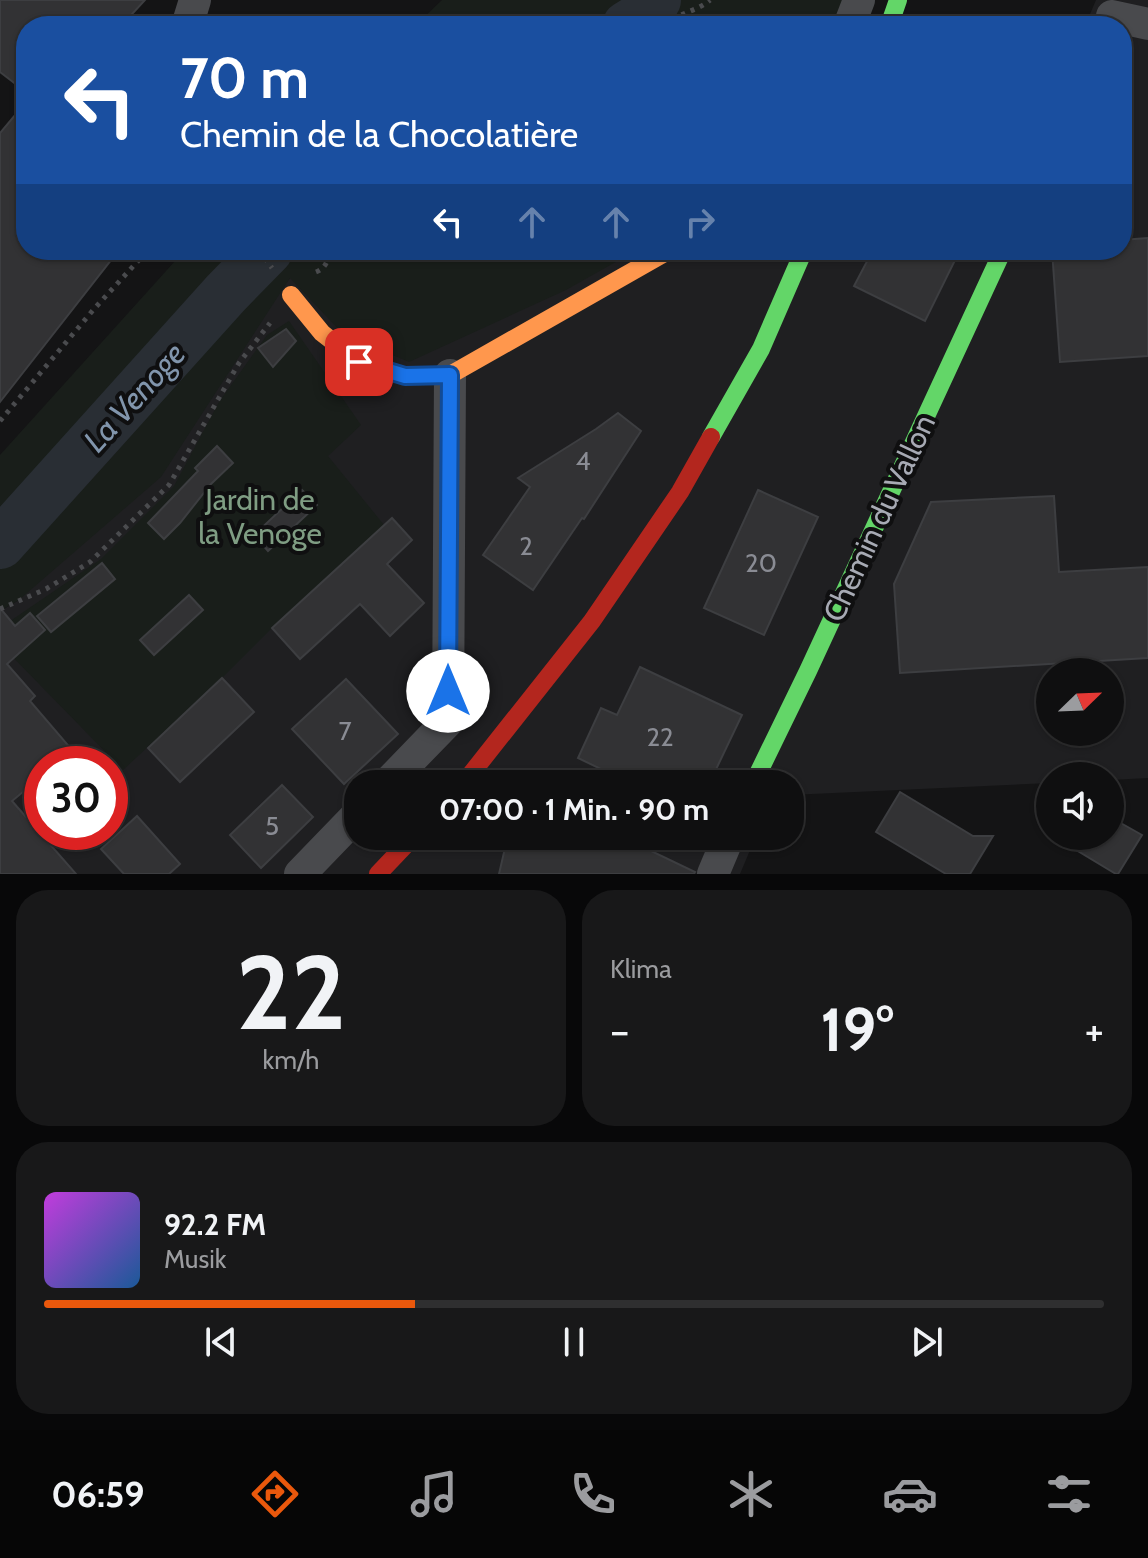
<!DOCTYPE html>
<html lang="de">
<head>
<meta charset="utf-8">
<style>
	:root { --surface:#0f0f10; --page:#181819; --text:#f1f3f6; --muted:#9b9c9f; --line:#2f2f30; --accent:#ea580c }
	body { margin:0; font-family:Cabin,sans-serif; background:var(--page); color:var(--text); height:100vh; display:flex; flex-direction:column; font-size:30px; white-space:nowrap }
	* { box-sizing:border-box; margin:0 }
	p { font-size:26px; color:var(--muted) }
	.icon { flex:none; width:44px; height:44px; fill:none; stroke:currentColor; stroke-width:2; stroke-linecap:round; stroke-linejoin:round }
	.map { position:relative; height:874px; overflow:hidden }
	.drawer { display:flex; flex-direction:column; gap:16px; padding:16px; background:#080809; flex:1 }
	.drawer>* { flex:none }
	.banner { position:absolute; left:16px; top:16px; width:1116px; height:244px; border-radius:32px; box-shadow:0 2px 6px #0004,0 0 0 2px var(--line); background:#1a4fa0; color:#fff; overflow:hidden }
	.needle { width:52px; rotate:67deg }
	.tools { position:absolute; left:1036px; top:658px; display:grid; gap:16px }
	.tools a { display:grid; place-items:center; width:88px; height:88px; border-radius:50%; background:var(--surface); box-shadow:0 2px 6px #0004,0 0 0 2px var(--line); font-size:40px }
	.speed { position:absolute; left:24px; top:746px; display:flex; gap:16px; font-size:40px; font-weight:700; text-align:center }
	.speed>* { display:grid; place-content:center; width:104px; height:104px; border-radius:50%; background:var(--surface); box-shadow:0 2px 6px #0004,0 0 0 2px var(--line); line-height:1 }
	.speed .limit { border:12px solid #d22; background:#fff; color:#111 }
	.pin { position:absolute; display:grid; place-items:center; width:68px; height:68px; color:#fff; margin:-34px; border-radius:16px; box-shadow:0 4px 12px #0006 }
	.me { position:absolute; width:88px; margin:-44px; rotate:0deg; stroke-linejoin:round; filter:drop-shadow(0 0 6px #0008) }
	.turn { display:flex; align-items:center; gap:28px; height:168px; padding:0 32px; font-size:36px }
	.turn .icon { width:104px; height:104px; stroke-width:2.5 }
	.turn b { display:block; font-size:56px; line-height:68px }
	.lanes { display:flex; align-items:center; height:76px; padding:0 32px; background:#0003; justify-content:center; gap:40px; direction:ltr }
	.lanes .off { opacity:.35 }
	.big { font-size:60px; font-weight:700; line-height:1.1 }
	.drawer .widget { flex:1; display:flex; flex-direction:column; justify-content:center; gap:12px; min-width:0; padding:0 28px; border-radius:32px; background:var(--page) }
	.drawer .dial { align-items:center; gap:0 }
	.dial b { font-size:104px; line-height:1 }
	.song { display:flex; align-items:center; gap:24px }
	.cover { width:96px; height:96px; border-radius:12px; background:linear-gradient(135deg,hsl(290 70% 55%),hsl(210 70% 35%)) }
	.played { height:8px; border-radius:4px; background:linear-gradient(90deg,var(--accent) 35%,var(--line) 35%) }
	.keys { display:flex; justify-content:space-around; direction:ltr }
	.heat { display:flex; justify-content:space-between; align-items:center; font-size:44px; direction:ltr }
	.drawer .tiles { flex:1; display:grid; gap:16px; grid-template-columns:1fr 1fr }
	.widget:last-child { grid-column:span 2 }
	.trip { position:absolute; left:344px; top:770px; width:460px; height:80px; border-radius:32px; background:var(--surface); box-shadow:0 2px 6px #0004,0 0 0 2px var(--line); font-weight:700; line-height:80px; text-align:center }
	.tabs { display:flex; height:128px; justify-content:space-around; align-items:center; background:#060606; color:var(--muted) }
	.tabs .icon { width:56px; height:56px }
	.tabs .current { color:var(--accent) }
	.tabs b { font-size:36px; color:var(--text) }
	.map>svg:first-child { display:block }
	.built { fill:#1f1f21; fill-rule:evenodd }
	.green { fill:#191e1a }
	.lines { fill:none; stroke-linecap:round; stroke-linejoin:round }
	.river { stroke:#292e34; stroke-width:50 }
	.building { fill:#323234; stroke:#3d3e41; stroke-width:2 }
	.path { stroke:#4a4b4e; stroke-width:5; stroke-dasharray:4 6; stroke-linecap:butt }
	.street { stroke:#494a4d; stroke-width:32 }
	.fast { stroke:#63d668; stroke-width:18 }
	.slow { stroke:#ff974d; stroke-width:18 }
	.jam { stroke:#b3261e; stroke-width:18 }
	.route-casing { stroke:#114b97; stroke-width:20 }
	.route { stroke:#1a73e8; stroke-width:14 }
	.labels { text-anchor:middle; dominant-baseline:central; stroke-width:8; stroke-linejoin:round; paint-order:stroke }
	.number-label { font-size:26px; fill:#8a8c94 }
	.park-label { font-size:30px; fill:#7f9d83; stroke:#0f0f10 }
	.street-label { font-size:30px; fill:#a7aab4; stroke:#0f0f10 }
	.water-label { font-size:32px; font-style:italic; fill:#8195ac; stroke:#0f0f10 }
</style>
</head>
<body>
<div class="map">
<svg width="1148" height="874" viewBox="0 0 1148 874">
	<rect width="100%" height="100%" fill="#141415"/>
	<path class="built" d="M1096 0H1148V778L1110 780V776H1050V783L790 795V784H358V836H756L740 874H0V611L19 600 290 278 637 250H1122V26H1085ZM1050 672H1110V732H1050ZM42 764H110V832H42Z"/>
	<g class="green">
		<polygon points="442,0 852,0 840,26 415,26"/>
		<polygon points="185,250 637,250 566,290 409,362 343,334 290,278 161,477 19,600 0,611 0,455"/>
		<polygon points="289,321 361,425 328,456 384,525 272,628 222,678 123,770 0,644 0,628 101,559 174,486 219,402 267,335"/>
	</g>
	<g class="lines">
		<g class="river">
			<polyline points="627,26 646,14 656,0"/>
			<polyline points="0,544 226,293 268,250"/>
		</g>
	</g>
	<g class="building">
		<polygon points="0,0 145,0 121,26 26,26 26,92 0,72"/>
		<polygon points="26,102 26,250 119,250 0,402 0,133"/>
		<polygon points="1148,238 1148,356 1060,362 1052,250 1122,250 1122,240"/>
		<polygon points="873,250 960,250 925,321 854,286"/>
		<polygon points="286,329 296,341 273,367 258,348"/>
		<polygon points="618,413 641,431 584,519 582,518 533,590 483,555 530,487 518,478 596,429"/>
		<polygon points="217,446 233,463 211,484 180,523 164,539 148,523 198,471 195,468"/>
		<polygon points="302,490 317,505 268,551 254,535"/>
		<polygon points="758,490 818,517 764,635 704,608"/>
		<polygon points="1054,496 1059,572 1148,567 1148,658 900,673 894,584 931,502"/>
		<polygon points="392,518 412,540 387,564 424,603 390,636 360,604 300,659 272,628"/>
		<polygon points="102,563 115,579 51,632 37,616"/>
		<polygon points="189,595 203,610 154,655 140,640"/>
		<polygon points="0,608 15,626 30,613 45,630 7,664 35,696 30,701 84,764 42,764 42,776 12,801 76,874 0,874"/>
		<polygon points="640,667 742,715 709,784 632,784 578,758 601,708 617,715"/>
		<polygon points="222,678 254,712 180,782 148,748"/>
		<polygon points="346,679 398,734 344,784 292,729"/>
		<polygon points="282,785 313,817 261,868 230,835"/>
		<polygon points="900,792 973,836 993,836 970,874 946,874 876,832"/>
		<polygon points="137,816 180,864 169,874 124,874 101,849"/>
		<polygon points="1110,817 1142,835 1118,874 1116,874 1053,836 1110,836"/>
		<polygon points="512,836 620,836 695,872 694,874 499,874 505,848"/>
	</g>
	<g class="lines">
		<g class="path">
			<path d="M665 26C679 12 696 12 710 0"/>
			<polyline points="259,250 272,268"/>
			<path d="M316 272C326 268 329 260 328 250"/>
			<polyline points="0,421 94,309 148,250"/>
			<polyline points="0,609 46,589 90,562 169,485 239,363 270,323"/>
		</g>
		<g class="street">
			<polyline points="1112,16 1148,24"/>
			<polyline points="187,26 195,0"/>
			<polyline points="849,26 859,0"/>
			<polyline points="387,784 448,721 450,375"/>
			<polyline points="300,874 358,814"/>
			<polyline points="713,874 729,836"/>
		</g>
		<g class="fast">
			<polyline points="889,26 898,0"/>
			<polyline points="711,437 761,349 804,250"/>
			<polyline points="753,784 808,671 1003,250"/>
		</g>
		<polyline class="slow" points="291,295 322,333 359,362 405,376 450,375 670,250"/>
		<g class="jam">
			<polyline points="463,784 592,621 680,492 711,437"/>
			<polyline points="378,874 414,836"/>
		</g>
	</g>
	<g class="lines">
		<g class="route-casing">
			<polyline id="route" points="359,362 405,376 450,375 448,691"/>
		</g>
		<use href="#route" class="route"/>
	</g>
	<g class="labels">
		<g class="number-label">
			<text x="583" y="461">4</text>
			<text x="526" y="546">2</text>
			<text x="761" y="563">20</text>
			<text x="345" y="731">7</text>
			<text x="660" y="737">22</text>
			<text x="272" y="826">5</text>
		</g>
		<g class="park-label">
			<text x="260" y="499">Jardin de<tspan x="260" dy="34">la Venoge</tspan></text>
		</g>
		<g class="street-label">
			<text transform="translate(879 518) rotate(-65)">Chemin du Vallon</text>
		</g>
		<g class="water-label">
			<text transform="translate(134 397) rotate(-48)">La Venoge</text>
		</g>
	</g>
</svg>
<div class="tools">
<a><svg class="needle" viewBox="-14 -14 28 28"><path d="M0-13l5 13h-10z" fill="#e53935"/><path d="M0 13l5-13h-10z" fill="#9b9c9f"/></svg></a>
<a><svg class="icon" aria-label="sound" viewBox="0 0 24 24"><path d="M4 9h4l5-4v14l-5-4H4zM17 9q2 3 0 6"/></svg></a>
</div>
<div class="speed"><div class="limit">30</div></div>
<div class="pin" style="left:359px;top:362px;background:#d93025"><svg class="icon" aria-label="arrive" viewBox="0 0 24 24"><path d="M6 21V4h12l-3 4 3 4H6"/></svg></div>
<svg class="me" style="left:448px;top:691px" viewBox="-20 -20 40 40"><circle r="19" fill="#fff"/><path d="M0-13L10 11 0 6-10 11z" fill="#1a73e8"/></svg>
<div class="trip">07:00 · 1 Min. · 90 m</div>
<div class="banner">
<div class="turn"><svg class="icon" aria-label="left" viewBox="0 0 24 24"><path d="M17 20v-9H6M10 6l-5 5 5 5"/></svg><div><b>70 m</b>Chemin de la Chocolatière</div></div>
<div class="lanes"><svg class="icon" aria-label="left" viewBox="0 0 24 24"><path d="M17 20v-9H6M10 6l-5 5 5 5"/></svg><svg class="icon off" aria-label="ahead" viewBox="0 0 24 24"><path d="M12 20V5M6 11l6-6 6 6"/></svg><svg class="icon off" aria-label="ahead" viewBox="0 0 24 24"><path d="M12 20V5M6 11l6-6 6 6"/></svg><svg class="icon off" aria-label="right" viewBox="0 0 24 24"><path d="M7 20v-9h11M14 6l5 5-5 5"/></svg></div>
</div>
</div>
<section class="drawer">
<div class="tiles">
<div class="widget dial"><b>22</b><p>km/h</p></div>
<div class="widget"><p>Klima</p>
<div class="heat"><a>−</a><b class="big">19°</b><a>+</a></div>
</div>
<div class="widget">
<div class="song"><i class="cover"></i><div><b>92.2 FM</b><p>Musik</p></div></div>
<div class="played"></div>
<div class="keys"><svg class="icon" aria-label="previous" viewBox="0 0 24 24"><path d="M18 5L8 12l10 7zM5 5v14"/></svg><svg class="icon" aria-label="pause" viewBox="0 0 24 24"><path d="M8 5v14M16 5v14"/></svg><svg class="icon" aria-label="next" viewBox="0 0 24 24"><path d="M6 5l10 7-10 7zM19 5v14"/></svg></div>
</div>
</div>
</section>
<nav class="tabs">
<b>06:59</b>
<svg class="icon current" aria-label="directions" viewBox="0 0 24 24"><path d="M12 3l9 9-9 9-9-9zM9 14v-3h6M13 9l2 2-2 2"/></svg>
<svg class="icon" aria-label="music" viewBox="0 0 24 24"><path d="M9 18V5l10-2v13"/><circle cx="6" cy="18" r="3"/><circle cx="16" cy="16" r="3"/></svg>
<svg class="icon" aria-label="phone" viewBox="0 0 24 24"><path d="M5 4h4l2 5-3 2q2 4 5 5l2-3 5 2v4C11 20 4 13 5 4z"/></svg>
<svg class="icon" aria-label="climate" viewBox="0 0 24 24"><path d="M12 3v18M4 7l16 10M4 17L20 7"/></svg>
<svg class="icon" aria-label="car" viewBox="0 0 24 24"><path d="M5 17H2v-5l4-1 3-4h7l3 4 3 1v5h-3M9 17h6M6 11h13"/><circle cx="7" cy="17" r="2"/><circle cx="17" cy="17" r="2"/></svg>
<svg class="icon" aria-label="filters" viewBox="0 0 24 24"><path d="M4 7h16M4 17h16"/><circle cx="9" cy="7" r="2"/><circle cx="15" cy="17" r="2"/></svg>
</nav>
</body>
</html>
